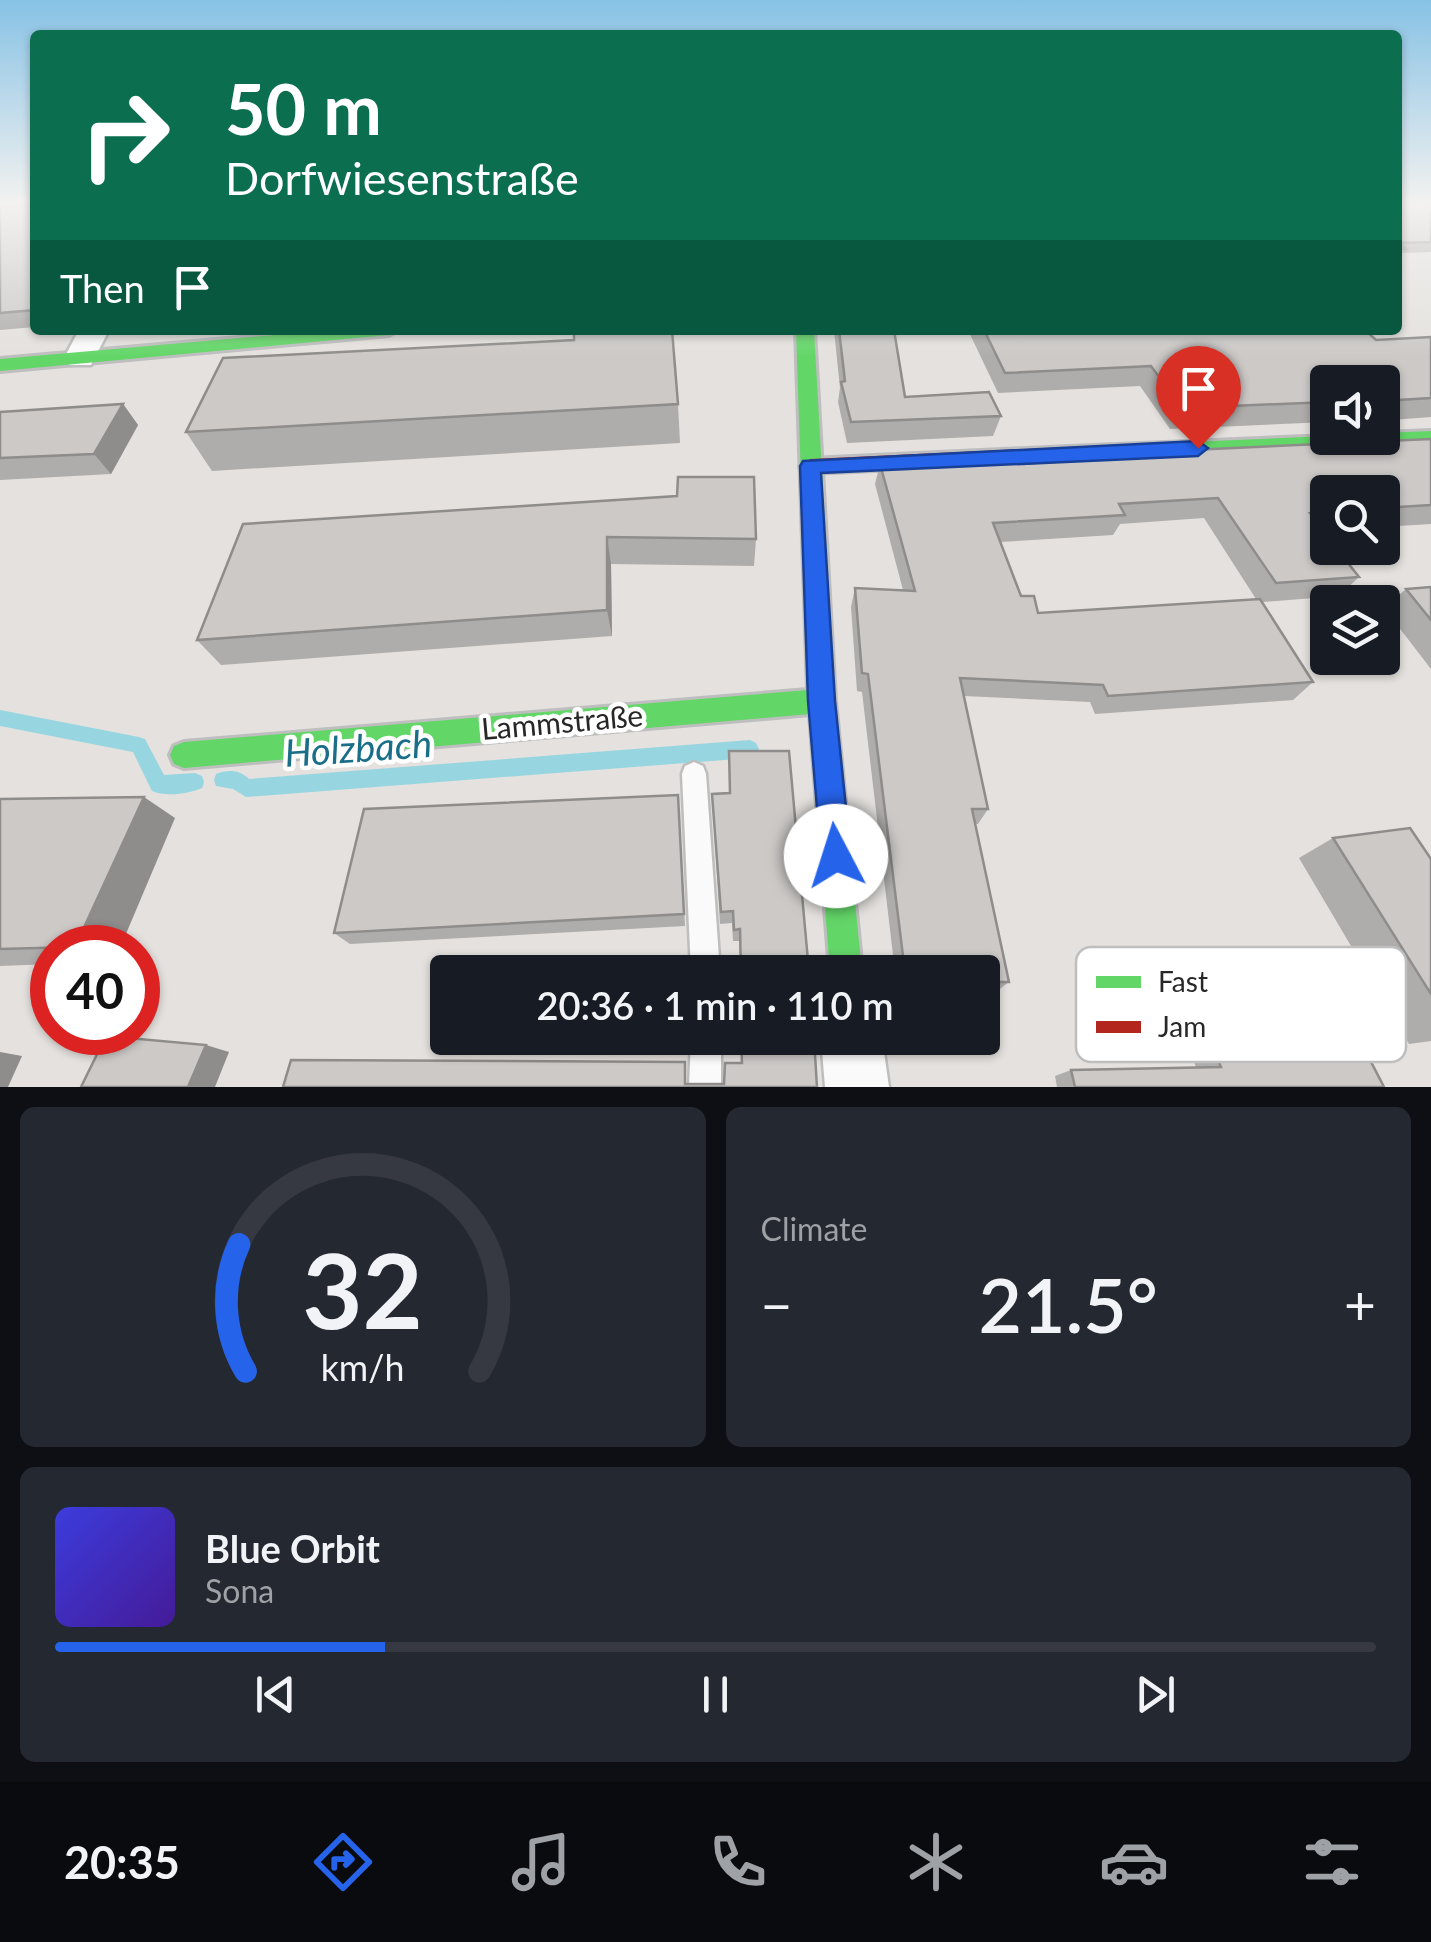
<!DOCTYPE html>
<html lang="en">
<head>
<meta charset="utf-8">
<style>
	:root { --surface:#171b24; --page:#242831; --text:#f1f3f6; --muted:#9ea1a6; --line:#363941; --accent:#2563eb }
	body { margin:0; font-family:Lato,sans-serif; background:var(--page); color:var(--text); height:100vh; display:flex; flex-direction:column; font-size:38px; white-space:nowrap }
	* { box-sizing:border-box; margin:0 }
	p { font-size:32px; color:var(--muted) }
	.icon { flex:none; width:55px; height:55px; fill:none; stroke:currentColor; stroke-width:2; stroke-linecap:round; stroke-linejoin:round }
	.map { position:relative; height:1087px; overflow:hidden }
	.panel { display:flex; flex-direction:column; gap:20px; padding:20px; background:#0d0f14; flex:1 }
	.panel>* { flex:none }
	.guide { position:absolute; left:30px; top:30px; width:1372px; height:305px; border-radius:10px; box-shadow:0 2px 8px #0004; background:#0b6e4f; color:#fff; overflow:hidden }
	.fabs { position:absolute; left:1310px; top:365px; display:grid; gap:20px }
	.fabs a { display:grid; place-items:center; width:90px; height:90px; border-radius:10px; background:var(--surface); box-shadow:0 2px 8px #0004; font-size:50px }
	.speed { position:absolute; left:30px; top:925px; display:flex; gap:20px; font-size:50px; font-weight:700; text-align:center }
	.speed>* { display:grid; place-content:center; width:130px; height:130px; border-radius:50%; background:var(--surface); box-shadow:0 2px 8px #0004; line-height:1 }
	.speed .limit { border:15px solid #d22; background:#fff; color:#111 }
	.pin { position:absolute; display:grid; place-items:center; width:85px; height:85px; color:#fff; margin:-102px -42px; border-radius:50% 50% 50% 0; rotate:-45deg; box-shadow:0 0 10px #0007 }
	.pin .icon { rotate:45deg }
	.me { position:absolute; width:110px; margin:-55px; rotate:355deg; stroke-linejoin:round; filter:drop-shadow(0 0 8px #0008) }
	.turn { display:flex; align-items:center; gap:35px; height:210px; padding:0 30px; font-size:45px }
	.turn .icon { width:130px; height:130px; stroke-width:2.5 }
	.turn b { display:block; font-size:70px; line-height:85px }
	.then { display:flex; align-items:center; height:95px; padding:0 30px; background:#0003; gap:20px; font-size:38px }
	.big { font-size:75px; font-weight:600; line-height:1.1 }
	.panel .card { flex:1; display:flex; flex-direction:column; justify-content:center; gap:15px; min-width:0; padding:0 35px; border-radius:15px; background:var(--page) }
	.panel .dial { align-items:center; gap:0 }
	.dial svg { height:260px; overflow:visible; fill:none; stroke:var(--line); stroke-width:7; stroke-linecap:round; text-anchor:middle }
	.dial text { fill:var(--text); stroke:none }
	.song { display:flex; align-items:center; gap:30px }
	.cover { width:120px; height:120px; border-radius:15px; background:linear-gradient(135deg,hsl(240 70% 55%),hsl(260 70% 35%)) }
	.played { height:10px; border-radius:5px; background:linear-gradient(90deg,var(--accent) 25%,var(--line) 25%) }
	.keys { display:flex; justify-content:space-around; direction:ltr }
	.heat { display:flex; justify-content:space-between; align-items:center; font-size:55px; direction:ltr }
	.panel .tiles { flex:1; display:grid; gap:20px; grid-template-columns:1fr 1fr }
	.card:last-child { grid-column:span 2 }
	.trip { position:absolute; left:430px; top:955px; width:570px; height:100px; border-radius:10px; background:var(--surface); box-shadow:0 2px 8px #0004; font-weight:600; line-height:100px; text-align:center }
	.menu { display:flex; height:160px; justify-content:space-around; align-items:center; background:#090b0e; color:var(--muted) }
	.menu .icon { width:70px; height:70px }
	.menu .active { color:var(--accent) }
	.menu b { font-size:45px; color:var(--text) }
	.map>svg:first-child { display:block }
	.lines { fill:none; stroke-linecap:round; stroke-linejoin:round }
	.stream { fill:#97d6e0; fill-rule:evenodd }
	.lane-casing { stroke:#bebebf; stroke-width:5 }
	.street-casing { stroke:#bebebf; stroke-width:5 }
	.fast-casing { stroke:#bebebf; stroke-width:6 }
	.jam-casing { stroke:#bebebf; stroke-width:6 }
	.lane { fill:#fbfafa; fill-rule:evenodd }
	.street { fill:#fbfafa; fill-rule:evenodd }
	.fast { fill:#63d668; fill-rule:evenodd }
	.jam { fill:#b3261e; fill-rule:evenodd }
	.wall { fill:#afadab; fill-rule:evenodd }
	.shaded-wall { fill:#8f8d8b }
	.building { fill:#ccc9c7; stroke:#8f8d8b; stroke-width:2.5 }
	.route { fill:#2563eb; stroke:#184099; stroke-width:2.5 }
	.labels { text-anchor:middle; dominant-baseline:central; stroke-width:9; stroke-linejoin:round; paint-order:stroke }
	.street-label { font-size:30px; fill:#272727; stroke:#fff }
	.near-water-label { font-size:38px; font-style:italic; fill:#1a6e88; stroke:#fff }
	.key { fill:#fff; stroke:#bebebe; stroke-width:2.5 }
	.key-label { font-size:28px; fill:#272727 }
</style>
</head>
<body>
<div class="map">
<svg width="1431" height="1087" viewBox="0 0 1431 1087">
	<rect width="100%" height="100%" fill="#e4e1de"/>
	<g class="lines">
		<g class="stream">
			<path d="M0 710 139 737 145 739 164 775 195 773 202 776 204 782 202 788C189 794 165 797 152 791L133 752 0 726Z"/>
			<path d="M750 740 756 743 759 749 756 755 750 758 246 797 233 789 216 786 214 780 216 774C228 769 240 770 249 779Z"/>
		</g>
		<g class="lane-casing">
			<g id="lane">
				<polygon points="694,762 703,766 706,774 720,972 691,972 682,774 685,766"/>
				<polygon points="691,1038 721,1038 721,1087 689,1087"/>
			</g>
		</g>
		<g class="street-casing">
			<g id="street">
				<polygon points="79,330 109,330 91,365 69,365 64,358"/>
				<polygon points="821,1038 882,1038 889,1087 825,1087"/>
			</g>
		</g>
		<g class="fast-casing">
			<g id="fast">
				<polygon points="330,330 398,330 389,335 0,371 0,359"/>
				<polygon points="796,330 814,330 835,701 862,972 830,972 810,714 184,768 174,764 170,755 174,746 184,742 808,690"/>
				<polygon points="1431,431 1431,445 1069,461 1059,454 1069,447 1328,436 1382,438 1382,433"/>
			</g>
		</g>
		<g class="jam-casing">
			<polygon id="jam" points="1069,447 1079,454 1069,461 810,473 800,466 810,459"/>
		</g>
		<use href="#lane" class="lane"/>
		<use href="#street" class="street"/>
		<use href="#fast" class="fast"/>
		<use href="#jam" class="jam"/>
	</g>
	<g class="wall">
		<polygon points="1398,204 1431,204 1431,252 1402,253 1398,259"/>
		<polygon points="35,205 35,327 0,330 0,207"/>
		<polygon points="834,330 894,330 905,397 1001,416 993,436 847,443 838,402 840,388"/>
		<polygon points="968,330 1365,330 1376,340 1431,337 1431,417 1391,420 1382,429 1382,382 1328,382 1328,422 1170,429 1140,386 998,393"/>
		<polygon points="574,340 678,404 680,443 212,471 186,432"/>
		<polygon points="123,404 138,425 111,474 0,480 0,412"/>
		<path d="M1431 439V524L1382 527V492H1328V531H1324L1359 577 1339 596 1262 602 1313 682 1293 700 1095 714 1090 702 964 696 988 809 978 824H975L1009 982 997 991H982V972H895L862 692 857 691 851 607 855 588 903 590 875 484 880 464H1024ZM1204 518 1256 599 1038 613 1021 596 1000 542 1113 535 1120 524Z"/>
		<polygon points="677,496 756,539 754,566 611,564 612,636 221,665 197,640"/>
		<polygon points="1431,587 1431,669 1384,608 1406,589"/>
		<polygon points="729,751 809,972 740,972 739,941 733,941 732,923 720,924 712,794 729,793"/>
		<polygon points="678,795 685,926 350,944 334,933"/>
		<polygon points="0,799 175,818 52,948 52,964 0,966"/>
		<polygon points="1333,838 1431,859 1431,1041 1409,1044 1299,858"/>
		<polygon points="1186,982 1384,1087 1057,1087 1055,1076 1071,1070 1196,1067 1166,992"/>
	</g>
	<g class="shaded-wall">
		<polygon points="123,404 138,425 111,474 94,454"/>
		<polygon points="607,537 611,564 612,636 607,610"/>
		<polygon points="144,797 175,818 120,948 75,947"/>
		<polygon points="206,1045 229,1052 215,1087 188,1087"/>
		<polygon points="0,1052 22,1056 8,1087 0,1087"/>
	</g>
	<g class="building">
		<polygon points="1398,204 1431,204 1431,242 1399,243 1406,249 1398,249"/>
		<polygon points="35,205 35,310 0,313 0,207"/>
		<polygon points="574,330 672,330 678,404 186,432 223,358 574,340"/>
		<polygon points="839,330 894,330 905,397 989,392 1001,416 851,422 841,382 845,381"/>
		<polygon points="984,330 1365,330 1376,340 1431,337 1431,398 1399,400 1396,414 1382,414 1382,382 1328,382 1328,402 1182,408 1151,366 1005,373"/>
		<polygon points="123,404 94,454 0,458 0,412"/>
		<polygon points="1431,439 1431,505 1382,508 1382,492 1328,492 1328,512 1310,513 1328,536 1328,548 1336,548 1359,577 1276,583 1218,498 1119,504 1125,515 993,523 1021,596 1034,596 1038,613 1260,599 1313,682 1108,696 1103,685 960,678 988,809 972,809 1009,982 982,982 982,972 905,972 868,674 862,673 855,588 915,591 880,464 1021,457 1024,464 1212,449"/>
		<polygon points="678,477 754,477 756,539 607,537 607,610 197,640 243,524 677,496"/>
		<polygon points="1431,587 1431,620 1406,589"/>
		<polygon points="729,751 789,751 809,972 741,972 740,929 734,930 733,911 721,912 712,794 730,793"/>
		<polygon points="678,795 684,914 334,933 364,809"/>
		<polygon points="144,797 75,947 0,949 0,799"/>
		<polygon points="1410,828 1431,859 1431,994 1333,838"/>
		<polygon points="1323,969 1384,1087 1075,1087 1071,1070 1221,1067 1186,982"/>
		<polygon points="106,1036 206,1045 188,1087 81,1087"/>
		<polygon points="741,1038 814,1038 817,1087 283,1087 291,1060 685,1062 685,1084 724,1084 725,1063 742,1063"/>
	</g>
	<linearGradient id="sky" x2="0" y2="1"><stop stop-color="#87c2e5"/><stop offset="0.57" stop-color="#f3f2f0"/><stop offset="1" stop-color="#f3f2f0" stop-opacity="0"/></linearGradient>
	<rect width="1431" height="357" fill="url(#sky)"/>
	<polygon class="route" points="1198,441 1208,448 1198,456 821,473 835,701 851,856 846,867 836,871 825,867 821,856 808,701 800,466 803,461"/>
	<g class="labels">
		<g class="street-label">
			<text transform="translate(562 721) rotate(-5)">Lammstraße</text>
		</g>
		<g class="near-water-label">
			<text transform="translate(358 747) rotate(-4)">Holzbach</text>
		</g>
	</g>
	<rect x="1076" y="947" width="330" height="115" rx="15" class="key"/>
	<rect x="1096" y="976" width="45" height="12" fill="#63d668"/>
	<rect x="1096" y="1021" width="45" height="12" fill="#b3261e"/>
	<g class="key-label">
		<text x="1158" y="992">Fast</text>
		<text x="1158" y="1037">Jam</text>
	</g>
</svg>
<div class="fabs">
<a><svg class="icon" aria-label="sound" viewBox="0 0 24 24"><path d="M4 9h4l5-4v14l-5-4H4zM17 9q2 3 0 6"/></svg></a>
<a><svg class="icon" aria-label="search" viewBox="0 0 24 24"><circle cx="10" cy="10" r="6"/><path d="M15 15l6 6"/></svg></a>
<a><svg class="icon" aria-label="layers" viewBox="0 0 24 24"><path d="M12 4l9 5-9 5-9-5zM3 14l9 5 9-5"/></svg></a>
</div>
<div class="speed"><div class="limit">40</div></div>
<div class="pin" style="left:1198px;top:448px;background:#d93025"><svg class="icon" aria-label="arrive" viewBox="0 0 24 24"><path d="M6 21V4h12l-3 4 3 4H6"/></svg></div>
<svg class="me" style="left:836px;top:856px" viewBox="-20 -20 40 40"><circle r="19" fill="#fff"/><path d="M0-13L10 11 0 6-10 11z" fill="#2563eb"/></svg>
<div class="trip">20:36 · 1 min · 110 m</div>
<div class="guide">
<div class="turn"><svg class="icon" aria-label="right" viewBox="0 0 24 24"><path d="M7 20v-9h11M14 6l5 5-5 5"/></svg><div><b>50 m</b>Dorfwiesenstraße</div></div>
<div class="then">Then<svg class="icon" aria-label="arrive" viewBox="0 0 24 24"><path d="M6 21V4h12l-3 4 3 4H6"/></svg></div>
</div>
</div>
<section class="panel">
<div class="tiles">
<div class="card dial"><svg viewBox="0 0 100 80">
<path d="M14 69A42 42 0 1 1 86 69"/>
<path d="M14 69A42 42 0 0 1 12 30" stroke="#2563eb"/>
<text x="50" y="56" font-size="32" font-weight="700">32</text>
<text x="50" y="72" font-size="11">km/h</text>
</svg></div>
<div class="card"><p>Climate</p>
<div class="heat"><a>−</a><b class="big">21.5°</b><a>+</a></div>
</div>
<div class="card">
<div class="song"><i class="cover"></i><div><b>Blue Orbit</b><p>Sona</p></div></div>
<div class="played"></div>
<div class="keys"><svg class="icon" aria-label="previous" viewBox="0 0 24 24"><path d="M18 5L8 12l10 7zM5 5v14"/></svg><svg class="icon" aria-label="pause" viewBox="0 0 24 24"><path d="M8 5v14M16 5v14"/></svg><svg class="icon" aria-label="next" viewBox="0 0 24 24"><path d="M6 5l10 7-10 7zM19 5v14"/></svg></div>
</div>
</div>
</section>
<nav class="menu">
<b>20:35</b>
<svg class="icon active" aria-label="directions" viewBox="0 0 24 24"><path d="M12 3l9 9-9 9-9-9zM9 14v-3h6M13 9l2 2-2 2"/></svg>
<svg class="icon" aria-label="music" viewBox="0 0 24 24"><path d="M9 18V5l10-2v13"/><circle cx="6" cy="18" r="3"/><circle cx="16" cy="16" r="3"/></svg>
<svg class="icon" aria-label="phone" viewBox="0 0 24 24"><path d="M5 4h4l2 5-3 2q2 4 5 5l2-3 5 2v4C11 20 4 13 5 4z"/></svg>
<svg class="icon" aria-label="climate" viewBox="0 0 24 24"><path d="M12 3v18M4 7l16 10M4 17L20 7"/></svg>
<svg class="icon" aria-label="car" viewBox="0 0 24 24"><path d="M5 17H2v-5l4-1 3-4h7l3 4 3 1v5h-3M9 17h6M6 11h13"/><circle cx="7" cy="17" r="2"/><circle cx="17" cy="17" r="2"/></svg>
<svg class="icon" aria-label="filters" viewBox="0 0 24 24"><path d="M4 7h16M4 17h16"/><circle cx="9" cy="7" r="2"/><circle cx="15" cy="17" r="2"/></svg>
</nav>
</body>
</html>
